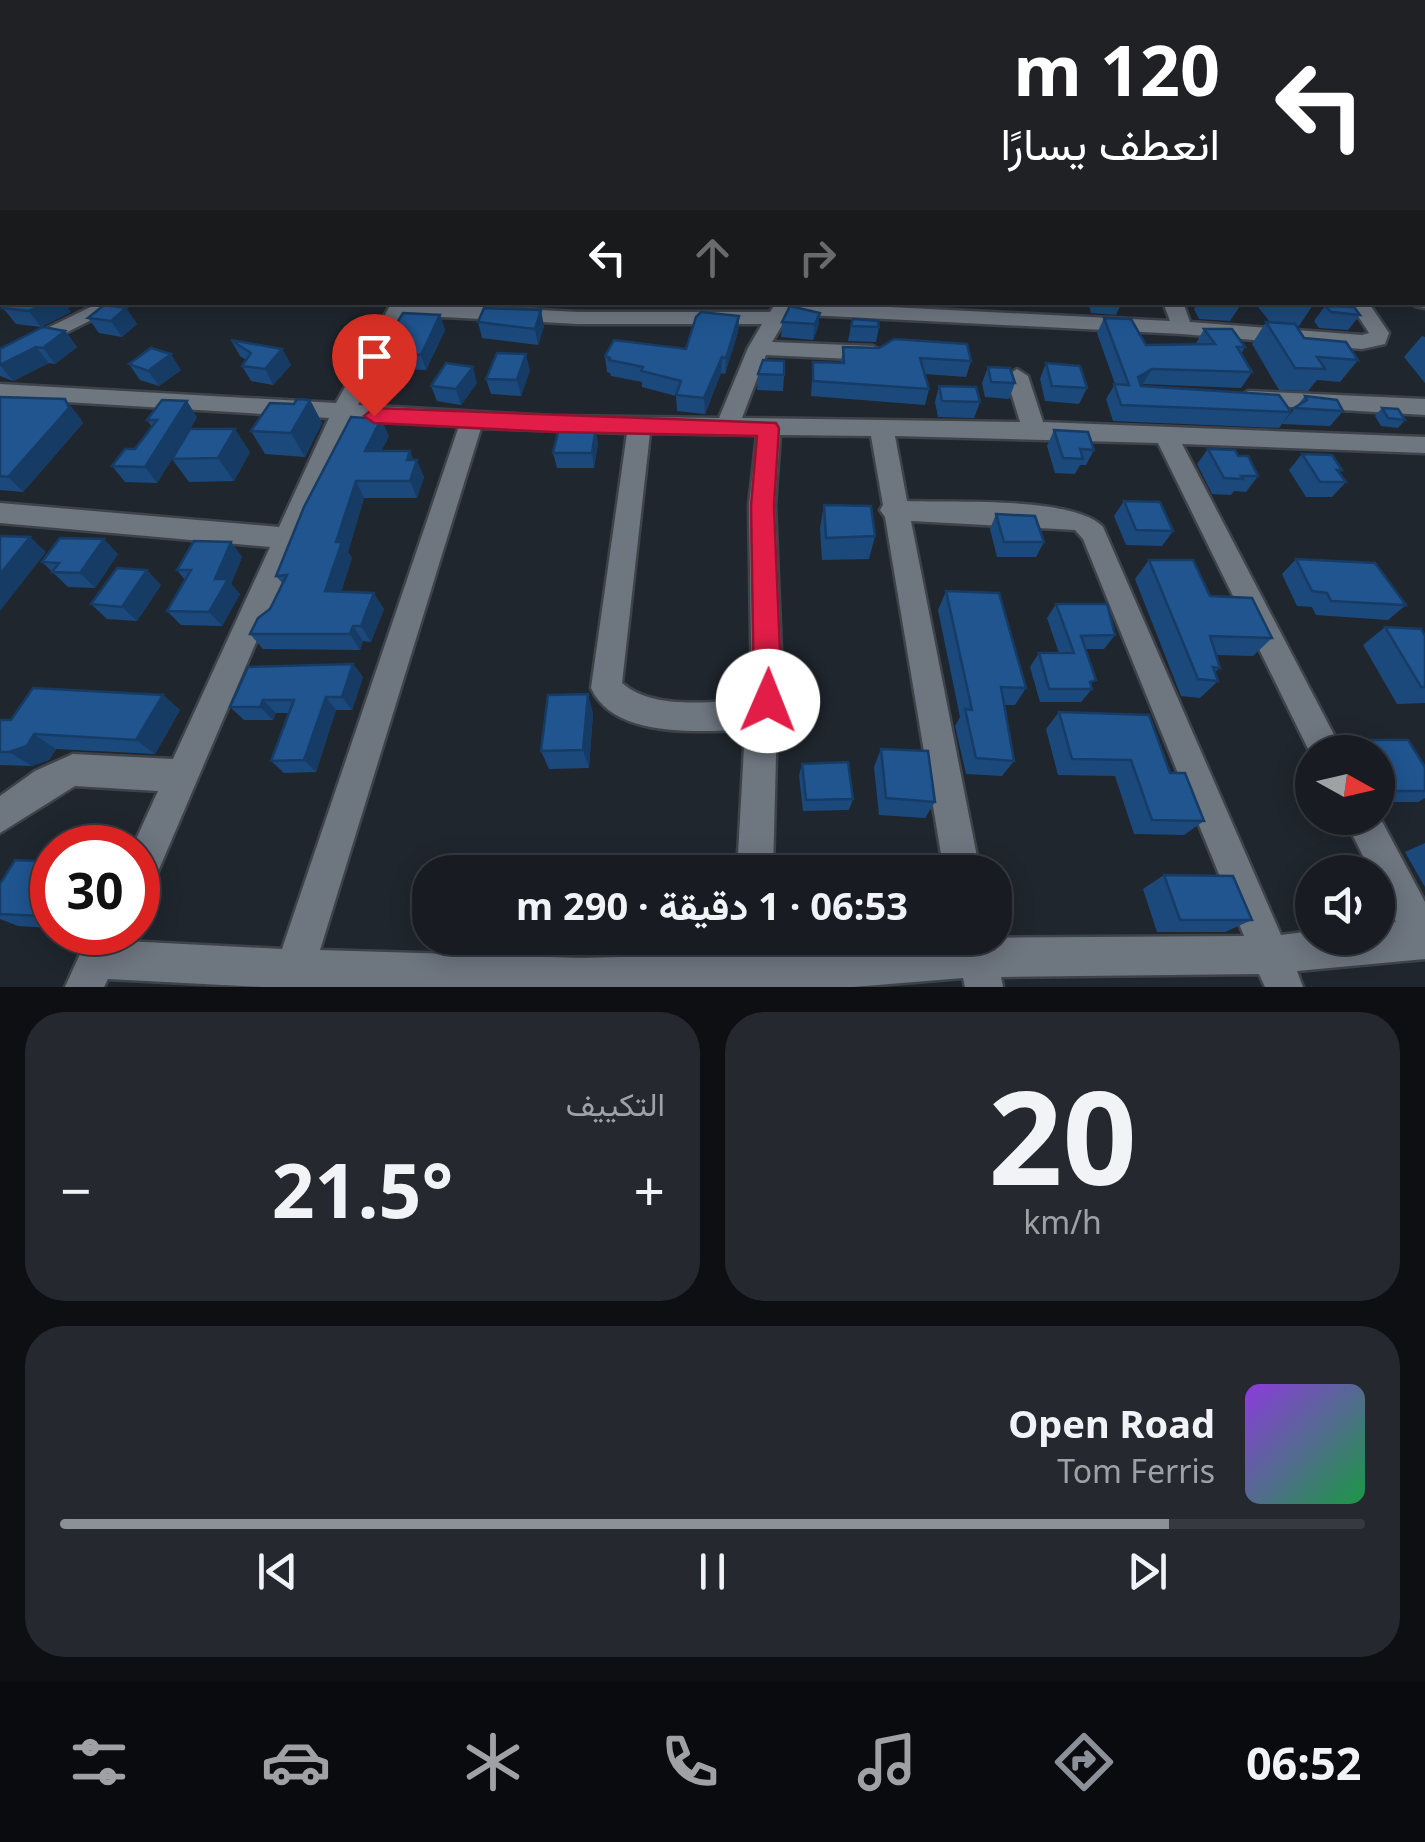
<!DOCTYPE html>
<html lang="ar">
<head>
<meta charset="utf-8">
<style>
	:root { --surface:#181c22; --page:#25292f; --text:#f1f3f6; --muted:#9fa1a5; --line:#363a40; --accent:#8c9099 }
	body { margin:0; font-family:"Noto Sans",Vazirmatn,sans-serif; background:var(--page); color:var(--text); direction:rtl; height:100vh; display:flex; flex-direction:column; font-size:38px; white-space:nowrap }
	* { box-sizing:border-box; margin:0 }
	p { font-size:32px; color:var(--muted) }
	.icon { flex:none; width:55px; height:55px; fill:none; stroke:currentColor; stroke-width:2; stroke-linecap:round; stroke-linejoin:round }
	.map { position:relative; height:987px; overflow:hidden; direction:ltr }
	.sheet { display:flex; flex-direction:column; gap:25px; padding:25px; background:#0d0f13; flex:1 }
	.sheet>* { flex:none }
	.guide { position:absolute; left:0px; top:0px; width:1425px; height:305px; box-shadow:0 5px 25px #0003,0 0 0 2px var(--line); direction:rtl; background:#202124; color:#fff; overflow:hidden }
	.needle { width:65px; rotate:98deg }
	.fabs { position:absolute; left:1295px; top:735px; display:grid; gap:20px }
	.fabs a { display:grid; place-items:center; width:100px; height:100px; border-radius:50%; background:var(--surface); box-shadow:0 5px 25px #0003,0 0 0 2px var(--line); font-size:50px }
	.speed { position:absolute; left:30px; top:825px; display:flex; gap:20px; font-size:50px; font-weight:700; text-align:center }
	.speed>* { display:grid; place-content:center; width:130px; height:130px; border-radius:50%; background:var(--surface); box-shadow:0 5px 25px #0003,0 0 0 2px var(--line); line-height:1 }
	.speed .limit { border:15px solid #d22; background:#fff; color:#111 }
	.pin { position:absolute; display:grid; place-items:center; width:85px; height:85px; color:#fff; margin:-102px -42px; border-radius:50% 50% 50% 0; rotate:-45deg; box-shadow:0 0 10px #0007 }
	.pin .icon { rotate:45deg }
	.me { position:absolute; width:110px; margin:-55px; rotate:1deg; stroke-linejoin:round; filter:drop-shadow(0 0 8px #0008) }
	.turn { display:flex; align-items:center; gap:35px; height:210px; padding:0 40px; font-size:45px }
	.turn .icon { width:130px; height:130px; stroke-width:2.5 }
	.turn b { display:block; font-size:70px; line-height:85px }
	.lanes { display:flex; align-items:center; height:95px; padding:0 40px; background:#0003; justify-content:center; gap:50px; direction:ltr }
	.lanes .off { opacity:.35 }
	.big { font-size:75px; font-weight:700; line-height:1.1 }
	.sheet .widget { flex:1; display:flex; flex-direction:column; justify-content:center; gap:15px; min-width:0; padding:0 35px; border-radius:40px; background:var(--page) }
	.sheet .dial { align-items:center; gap:0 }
	.dial b { font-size:130px; line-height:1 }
	.song { display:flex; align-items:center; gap:30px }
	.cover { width:120px; height:120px; border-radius:15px; background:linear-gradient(135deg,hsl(270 70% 55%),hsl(140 70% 35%)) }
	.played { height:10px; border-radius:5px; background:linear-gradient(90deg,var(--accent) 85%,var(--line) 85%) }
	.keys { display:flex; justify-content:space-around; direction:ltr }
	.heat { display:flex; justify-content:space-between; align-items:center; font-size:55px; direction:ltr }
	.sheet .tiles { flex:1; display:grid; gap:25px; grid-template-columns:1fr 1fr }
	.widget:last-child { grid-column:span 2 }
	.trip { position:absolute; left:412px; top:855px; width:600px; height:100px; border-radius:40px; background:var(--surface); box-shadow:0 5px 25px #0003,0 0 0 2px var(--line); font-weight:700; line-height:100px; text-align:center; direction:rtl }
	.dock { display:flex; height:160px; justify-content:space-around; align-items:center; background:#0a0b0e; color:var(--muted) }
	.dock .icon { width:70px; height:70px }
	.dock .current { color:var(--accent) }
	.dock b { font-size:45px; color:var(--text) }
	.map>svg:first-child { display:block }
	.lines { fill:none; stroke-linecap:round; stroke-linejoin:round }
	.minor-casing { stroke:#3e434a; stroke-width:5 }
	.minor { fill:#6e7680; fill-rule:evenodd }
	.wall { fill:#1c497c }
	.shaded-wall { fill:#163c65 }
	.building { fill:#205590; stroke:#163c65; stroke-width:2.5 }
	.route { fill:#e11d48; stroke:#92132f; stroke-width:2.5 }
</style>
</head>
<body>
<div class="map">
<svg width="1425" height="987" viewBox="0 0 1425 987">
	<rect width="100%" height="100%" fill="#20262e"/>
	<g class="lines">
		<g class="minor-casing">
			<g id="minor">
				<rect x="1422" y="154" width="3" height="10"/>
				<rect x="1422" y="193" width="3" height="10"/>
				<polygon points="1422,264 1425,264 1425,276 1422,275"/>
				<polygon points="1422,296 1425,308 1415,306 1413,302 1422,302"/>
				<polygon points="101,302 127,302 0,366 0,351"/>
				<path d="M392 302 578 312H770L776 303 791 302 1170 321 1163 302H1183L1190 322 1362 335 1369 333 1349 302H1368L1389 333 1385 344 1362 349 1182 334 789 314 772 342 873 346 884 353 873 360 766 355 742 418 1020 422 1006 376 1017 369 1028 376 1043 422 1425 437V453L1182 444 1343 752H1312V757L1158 443 895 436 907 501C953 503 1074 496 1103 527L1281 935 1312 931V938H1378V924L1396 922 1378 886V872H1371L1344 818H1378V814L1425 902V959L1297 971 1303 987H1265L1259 974 1001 977 1003 987H965L963 978 853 987H263L108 979 104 987H65L90 932H128L125 941 282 949 459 426 351 420 151 888 138 893V848H132L158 791 75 786 0 833V796L35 771 73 754 173 759 270 547 0 523V503L279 527 329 418 0 398V384L336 403ZM405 315 578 324H762L748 348 719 418 551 416 358 405ZM481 428 627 433 591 688C614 739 699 731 745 730L737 872H773L777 716 783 701 775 505 780 435 871 436 883 505 880 510 885 517 944 872H980L911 521 1075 530 1083 539 1244 936 955 938 956 941 778 953 777 938H739L740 954 581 958 320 950ZM650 433 757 435 749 505 752 700C712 701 654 711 622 683Z"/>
				<polygon points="1248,391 1425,399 1425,415 1240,404 1237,399"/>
			</g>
		</g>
		<use href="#minor" class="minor"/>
	</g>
	<g class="wall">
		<polygon points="2,265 2,293 0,292 0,267"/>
		<polygon points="498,302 551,302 550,307"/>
		<polygon points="601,302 623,302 622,305"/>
		<polygon points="1090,302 1122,302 1116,315 1091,313 1089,306"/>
		<polygon points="1198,302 1238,302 1240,306 1230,321 1199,319 1194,309"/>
		<polygon points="1254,302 1315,302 1299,326 1296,326 1304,338 1358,360 1340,382 1317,380 1308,391 1279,390 1252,344 1266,322 1270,322"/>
		<polygon points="1325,306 1360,315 1348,330 1319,328 1314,321"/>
		<polygon points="3,308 68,309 71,312 41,327 16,324"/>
		<polygon points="126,308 137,324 122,337 99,333 88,318"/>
		<polygon points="820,313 818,328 813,340 781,337 782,322"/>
		<polygon points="440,315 445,330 426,370 382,368 376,352"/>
		<polygon points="739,316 738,332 725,374 721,373 705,414 677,411 676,396 642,387 642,382 611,376 610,373 607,372 605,356 686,349"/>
		<polygon points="1104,318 1146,345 1195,345 1204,329 1245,347 1241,354 1252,372 1241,388 1143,384 1141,386 1291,412 1279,428 1113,421 1106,399 1115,384 1097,333"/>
		<polygon points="478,322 544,326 538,345 482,338"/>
		<polygon points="851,326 879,327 876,342 848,341"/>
		<polygon points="65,331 77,347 55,364 49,363 13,381 0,376 0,349"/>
		<polygon points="1422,336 1425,337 1425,383 1404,357"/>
		<polygon points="231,340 282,349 291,365 273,385 251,381 242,366 246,360 240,356"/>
		<polygon points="843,347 971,361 966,377 925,374 929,389 925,405 811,396 813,362 841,363"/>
		<polygon points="1046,363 1087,388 1079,404 1045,401 1040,379"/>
		<polygon points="129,364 181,370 159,386 140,380"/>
		<polygon points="988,367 1015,383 1009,399 985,397 982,383"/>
		<polygon points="530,370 521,396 491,394 486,379"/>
		<polygon points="758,374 784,375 783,391 757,390"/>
		<polygon points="477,383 461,405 437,401 431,386"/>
		<polygon points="939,386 980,402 974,418 938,417 935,402"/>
		<polygon points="1305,396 1343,411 1330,426 1282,424"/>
		<polygon points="0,397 78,415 83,423 23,492 0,490"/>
		<polygon points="310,400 322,423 305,457 265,454 251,431 294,404"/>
		<polygon points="1382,408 1405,420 1398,428 1381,426 1375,416"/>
		<polygon points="197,417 178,449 250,452 234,481 189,482 172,459 157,483 125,482 112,466 135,449 152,427 147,420"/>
		<polygon points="1054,430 1094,450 1086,465 1080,465 1075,474 1055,473 1047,446"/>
		<polygon points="389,436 381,451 413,460 424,477 417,498 364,498 348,552 352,558 341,592 384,609 371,642 363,641 360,650 263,649 250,634 270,609 283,584 276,576"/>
		<polygon points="598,443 594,468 557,468 553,453"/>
		<polygon points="1208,449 1238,456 1258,476 1246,492 1234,491 1231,495 1212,494 1197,464"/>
		<polygon points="1302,454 1342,470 1339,473 1346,482 1332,497 1306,497 1289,470"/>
		<polygon points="1124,501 1173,531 1162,546 1126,545 1114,516"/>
		<polygon points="824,505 875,536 869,559 822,560 820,528"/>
		<polygon points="996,514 1044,542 1036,557 997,557 990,529"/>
		<polygon points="231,542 242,557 231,584 240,594 222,626 181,625 167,611 185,580 177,570"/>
		<polygon points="118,554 95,588 68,587 42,562"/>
		<polygon points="1296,559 1406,605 1388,620 1316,615 1312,607 1297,606 1282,574"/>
		<polygon points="1149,560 1210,596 1272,638 1253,656 1216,655 1220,668 1215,672 1218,681 1200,698 1181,696 1135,579"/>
		<polygon points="161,585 137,621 107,619 91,604"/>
		<polygon points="946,591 1026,688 1015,705 1004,705 1014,761 1002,776 966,774 955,726 960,717 938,610"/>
		<polygon points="1056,604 1115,635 1104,649 1086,649 1092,689 1081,702 1040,702 1030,667 1039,653 1059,653 1047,618"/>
		<polygon points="1385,627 1425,636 1425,703 1397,704 1363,645"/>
		<polygon points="353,664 363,677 352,710 336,710 316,772 284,773 271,761 289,713 276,713 273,720 244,720 230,707"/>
		<polygon points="163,695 180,710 155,754 56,749 49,760 32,766 0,765 0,720 11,720"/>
		<polygon points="1059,712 1170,773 1204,821 1184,835 1134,834 1115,776 1058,775 1046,729"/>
		<polygon points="593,713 589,768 549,769 541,751"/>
		<polygon points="1367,740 1425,767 1425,798 1418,802 1378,802 1378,752 1348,752"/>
		<polygon points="881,749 935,802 925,818 879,815 874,767"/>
		<polygon points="802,764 853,799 849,810 803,811 799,775"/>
		<polygon points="1425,843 1425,887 1405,852"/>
		<polygon points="817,856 867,870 924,872 814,872 814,866"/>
		<polygon points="52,862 52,928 18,926 0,919 0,884"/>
		<polygon points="1164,875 1252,920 1225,932 1157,932 1143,889"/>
	</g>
	<g class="shaded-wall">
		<polygon points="48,302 76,302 68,309 71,312 41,327 29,311"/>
		<polygon points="126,308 137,324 122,337 111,321"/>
		<polygon points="541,310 544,326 538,345 535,329"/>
		<polygon points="820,313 818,328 813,340 815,324"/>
		<polygon points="440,315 445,330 426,370 421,355"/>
		<polygon points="739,316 738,332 725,374 726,358"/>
		<polygon points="65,331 77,347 55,364 43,348"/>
		<polygon points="36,347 49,363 13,381 0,365"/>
		<polygon points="282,349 291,365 273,385 265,369"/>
		<polygon points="171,354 181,370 159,386 148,371"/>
		<polygon points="526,354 530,370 521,396 517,380"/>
		<polygon points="722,357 721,373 705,414 704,398"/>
		<polygon points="473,367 477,383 461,405 456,389"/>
		<polygon points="1152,369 1143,384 1130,393 1138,377"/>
		<polygon points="65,399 78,415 83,423 23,492 8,477"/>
		<polygon points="310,400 322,423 305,457 291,433"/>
		<polygon points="187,401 197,417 157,483 145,467"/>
		<polygon points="381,419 389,436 373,468 365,451"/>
		<polygon points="596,427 598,443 594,468 592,453"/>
		<polygon points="235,429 250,452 234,481 218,458"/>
		<polygon points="410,451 415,464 417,460 424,477 417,498 410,481 407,460"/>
		<polygon points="356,481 364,498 348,552 352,558 336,607 325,591 336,542"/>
		<polygon points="30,537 46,552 0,611 0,574"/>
		<polygon points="104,539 118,554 95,588 80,573"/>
		<polygon points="231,542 242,557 231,584 240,594 222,626 209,612 215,579"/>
		<polygon points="147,570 161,585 137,621 122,607"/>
		<polygon points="374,593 384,609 371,642 361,626"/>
		<polygon points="353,626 363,641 360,650 350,634"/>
		<polygon points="353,664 363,677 352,710 342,697"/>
		<polygon points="588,694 593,713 589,768 583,750"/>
		<polygon points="163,695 180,710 155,754 136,740"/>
		<polygon points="326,697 336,710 316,772 304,760"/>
		<polygon points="263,700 276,713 273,720 260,707"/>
		<polygon points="34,734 56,749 49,760 32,766 9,752"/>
		<polygon points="51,897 52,898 52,921 40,916"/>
	</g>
	<g class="building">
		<polygon points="2,156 2,179 0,178 0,157"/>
		<polygon points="11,302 48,302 29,311 3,308"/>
		<polygon points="1208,302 1238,302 1240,306 1208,303"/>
		<polygon points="104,305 126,308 111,321 88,318"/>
		<polygon points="790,306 820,313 815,324 782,322"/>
		<polygon points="1325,306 1354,307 1360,315 1331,312"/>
		<polygon points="484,308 541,310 535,329 478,322"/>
		<polygon points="701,312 739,316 726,358 722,357 704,398 676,395 681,381 641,371 643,367 609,360 610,358 605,356 614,340 686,349 696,317"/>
		<polygon points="403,313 440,315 421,355 376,352 389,336"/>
		<polygon points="1104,318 1131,319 1146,345 1215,344 1204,329 1232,329 1245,347 1237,347 1252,372 1152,369 1138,377 1141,386 1279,395 1291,412 1121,405 1114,384 1129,385"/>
		<polygon points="853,319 878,321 879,327 851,326"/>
		<polygon points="1266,322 1295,324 1304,338 1346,342 1358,360 1317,357 1325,369 1295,368"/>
		<polygon points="43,327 65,331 43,348 36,347 0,365 0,349"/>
		<polygon points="894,339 967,344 971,361 920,358 929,389 813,381 813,362 844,363 843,347 879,348"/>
		<polygon points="231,340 282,349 265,369 242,366 251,353"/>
		<polygon points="151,348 171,354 148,371 129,364"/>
		<polygon points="497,353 526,354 517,380 486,379"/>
		<polygon points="763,360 784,361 784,375 758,374"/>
		<polygon points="446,363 473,367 456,389 431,386"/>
		<polygon points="1046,363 1080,366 1087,388 1052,386"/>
		<polygon points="988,367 1010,368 1015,383 991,382"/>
		<polygon points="939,386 976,387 980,402 942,401"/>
		<polygon points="1305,396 1337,400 1343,411 1294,408 1307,400"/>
		<polygon points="0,397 65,399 69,408 8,477 0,476"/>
		<polygon points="297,399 310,400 291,433 251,431 270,403 294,404"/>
		<polygon points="162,400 187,401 145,467 112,466 125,449 135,449 157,420 147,420"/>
		<polygon points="1382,408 1398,409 1405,420 1388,418"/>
		<polygon points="351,417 381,419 365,451 410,451 407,460 417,460 410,481 356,481 336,542 342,542 325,591 374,593 361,626 353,626 350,634 250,634 258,618 270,609 287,575 276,576 304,507"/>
		<polygon points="596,427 592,453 553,453 558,432"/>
		<polygon points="190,429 235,429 218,458 172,459"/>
		<polygon points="1054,430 1088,432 1094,450 1080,449 1083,459 1063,458"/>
		<polygon points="1208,449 1235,450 1238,456 1248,456 1258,476 1241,476 1243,479 1224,478"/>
		<polygon points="1302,454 1332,455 1342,470 1337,470 1346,482 1320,482"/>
		<polygon points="1124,501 1160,502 1173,531 1136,530"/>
		<polygon points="824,505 871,506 875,536 826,538"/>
		<polygon points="996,514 1035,516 1044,542 1004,542"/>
		<polygon points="0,536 30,537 0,574"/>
		<polygon points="60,538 104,539 80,573 52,572 59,563 42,562"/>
		<polygon points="194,541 231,542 215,579 228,579 209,612 167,611 191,570 177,570"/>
		<polygon points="1296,559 1375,563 1406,605 1331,601 1327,593 1312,591"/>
		<polygon points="1149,560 1193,560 1210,596 1252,598 1272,638 1210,636 1220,668 1213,667 1218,681 1198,679"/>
		<polygon points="117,568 147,570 122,607 91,604"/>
		<polygon points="946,591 999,593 1026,688 1001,687 1014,761 976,758 965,709 972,710"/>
		<polygon points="1056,604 1107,604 1115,635 1081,636 1096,680 1090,682 1092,689 1049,689 1039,653 1074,653"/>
		<polygon points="1385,627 1421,629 1425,636 1425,687 1421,687"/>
		<polygon points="353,664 342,697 326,697 304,760 271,761 294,700 263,700 260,707 230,707 248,667"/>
		<polygon points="33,688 163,695 136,740 34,734 27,746 9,752 0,752 0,720 11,720"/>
		<polygon points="588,694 583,750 541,751 548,695"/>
		<polygon points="1059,712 1149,715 1170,773 1185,773 1204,821 1152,820 1131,760 1072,759"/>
		<polygon points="1367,740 1408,740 1425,767 1425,791 1394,791 1378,771 1378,761 1379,761 1378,752 1374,752"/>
		<polygon points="881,749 928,751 935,802 886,798"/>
		<polygon points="848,762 853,799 806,800 802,764"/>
		<polygon points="817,856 866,858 867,870 924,869 924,872 818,872"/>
		<polygon points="15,860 52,862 52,897 51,897 40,916 0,914 0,884"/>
		<polygon points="1164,875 1233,876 1252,920 1180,920"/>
	</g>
	<linearGradient id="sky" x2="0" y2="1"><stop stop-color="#121519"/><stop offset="0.51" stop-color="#3c4757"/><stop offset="1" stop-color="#3c4757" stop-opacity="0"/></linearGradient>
	<rect width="1425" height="280" fill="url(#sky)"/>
	<polygon class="route" points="374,408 776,423 779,428 774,506 782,701 778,710 768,714 758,710 754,701 751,506 757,436 552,432 374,423 364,416"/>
</svg>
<div class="fabs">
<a><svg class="needle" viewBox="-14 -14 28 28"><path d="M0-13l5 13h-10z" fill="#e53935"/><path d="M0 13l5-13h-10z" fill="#9fa1a5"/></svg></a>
<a><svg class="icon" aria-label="sound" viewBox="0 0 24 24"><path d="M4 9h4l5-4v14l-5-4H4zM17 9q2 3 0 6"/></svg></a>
</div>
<div class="speed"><div class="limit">30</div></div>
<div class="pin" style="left:374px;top:416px;background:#d93025"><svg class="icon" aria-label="arrive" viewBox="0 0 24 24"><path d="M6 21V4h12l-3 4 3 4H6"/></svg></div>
<svg class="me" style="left:768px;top:701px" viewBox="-20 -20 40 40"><circle r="19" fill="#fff"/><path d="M0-13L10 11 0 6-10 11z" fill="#e11d48"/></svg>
<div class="trip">06:53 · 1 دقيقة · 290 m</div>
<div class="guide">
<div class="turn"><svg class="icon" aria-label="left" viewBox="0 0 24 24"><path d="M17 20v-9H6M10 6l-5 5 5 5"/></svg><div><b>120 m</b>انعطف يسارًا</div></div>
<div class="lanes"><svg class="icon" aria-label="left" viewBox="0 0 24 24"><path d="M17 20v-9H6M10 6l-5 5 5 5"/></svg><svg class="icon off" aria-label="ahead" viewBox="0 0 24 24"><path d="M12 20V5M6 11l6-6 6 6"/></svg><svg class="icon off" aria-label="right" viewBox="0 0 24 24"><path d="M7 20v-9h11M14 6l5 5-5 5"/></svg></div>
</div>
</div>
<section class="sheet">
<div class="tiles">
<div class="widget dial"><b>20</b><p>km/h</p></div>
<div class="widget"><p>التكييف</p>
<div class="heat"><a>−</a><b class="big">21.5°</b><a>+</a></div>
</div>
<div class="widget">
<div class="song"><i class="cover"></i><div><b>Open Road</b><p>Tom Ferris</p></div></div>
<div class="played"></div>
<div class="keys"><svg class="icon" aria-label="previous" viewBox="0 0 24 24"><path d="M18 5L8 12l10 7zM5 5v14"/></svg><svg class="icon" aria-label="pause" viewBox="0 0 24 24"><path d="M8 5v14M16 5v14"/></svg><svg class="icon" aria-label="next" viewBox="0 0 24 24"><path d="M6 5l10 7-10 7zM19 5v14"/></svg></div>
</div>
</div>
</section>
<nav class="dock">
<b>06:52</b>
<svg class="icon current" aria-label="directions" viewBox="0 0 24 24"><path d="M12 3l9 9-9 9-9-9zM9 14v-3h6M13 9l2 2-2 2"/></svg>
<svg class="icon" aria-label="music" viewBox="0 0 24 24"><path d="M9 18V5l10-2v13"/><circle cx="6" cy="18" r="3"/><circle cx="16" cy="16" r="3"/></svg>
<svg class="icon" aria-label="phone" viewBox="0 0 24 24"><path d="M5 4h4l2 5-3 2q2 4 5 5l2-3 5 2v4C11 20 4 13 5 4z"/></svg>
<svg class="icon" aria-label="climate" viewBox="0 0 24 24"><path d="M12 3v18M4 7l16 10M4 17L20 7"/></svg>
<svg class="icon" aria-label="car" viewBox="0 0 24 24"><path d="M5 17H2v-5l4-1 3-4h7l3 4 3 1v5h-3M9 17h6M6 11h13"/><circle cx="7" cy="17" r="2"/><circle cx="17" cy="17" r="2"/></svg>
<svg class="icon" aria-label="filters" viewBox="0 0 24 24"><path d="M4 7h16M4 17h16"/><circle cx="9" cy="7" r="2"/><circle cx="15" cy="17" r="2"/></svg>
</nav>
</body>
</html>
